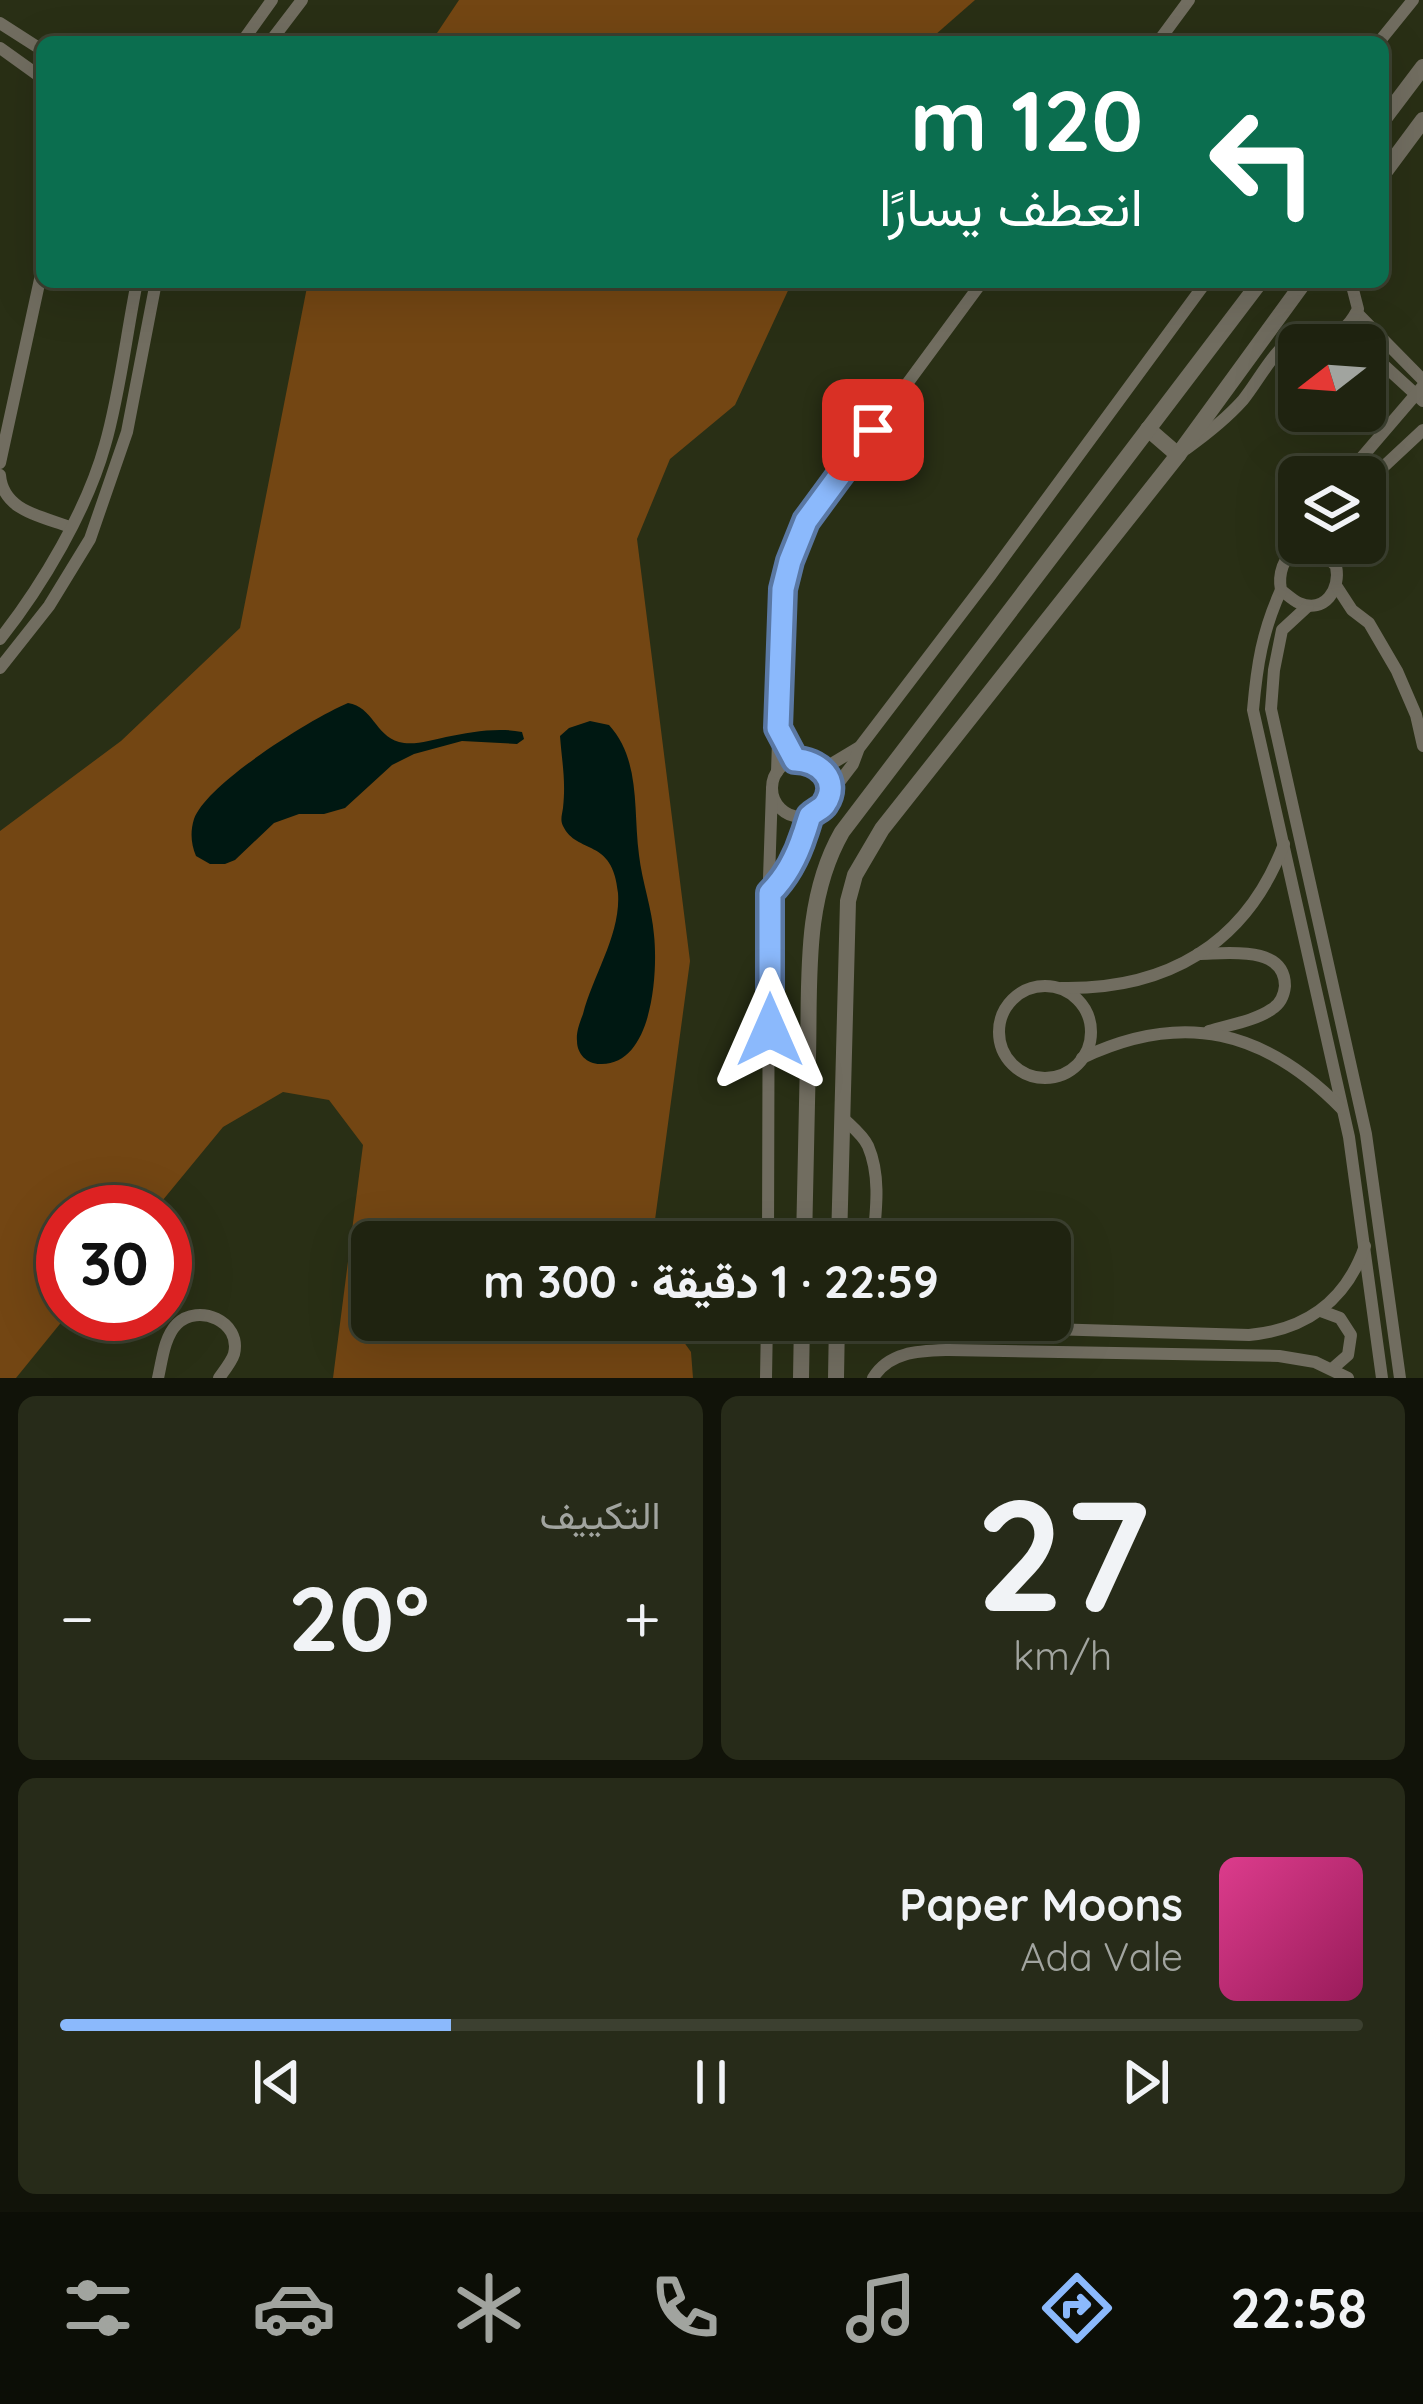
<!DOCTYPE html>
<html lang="ar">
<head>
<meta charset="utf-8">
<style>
	:root { --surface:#1f2310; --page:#272b19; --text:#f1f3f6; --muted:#a1a49f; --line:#3c4030; --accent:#8bb9fc }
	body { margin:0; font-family:Quicksand,Vazirmatn,sans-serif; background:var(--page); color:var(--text); direction:rtl; height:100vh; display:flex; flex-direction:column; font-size:45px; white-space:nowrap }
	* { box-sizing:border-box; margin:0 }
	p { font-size:39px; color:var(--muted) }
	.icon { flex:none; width:66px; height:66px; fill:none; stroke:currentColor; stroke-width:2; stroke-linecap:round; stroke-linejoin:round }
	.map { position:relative; height:1378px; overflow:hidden; direction:ltr }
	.details { display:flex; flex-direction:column; gap:18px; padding:18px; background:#111309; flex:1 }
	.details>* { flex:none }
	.banner { position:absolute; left:36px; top:36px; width:1353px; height:252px; border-radius:18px; box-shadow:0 12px 48px #0002,0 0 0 3px var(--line); direction:rtl; background:#0b6e4f; color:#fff; overflow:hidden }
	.needle { width:78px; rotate:253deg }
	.fabs { position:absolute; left:1278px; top:324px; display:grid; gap:24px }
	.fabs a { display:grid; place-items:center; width:108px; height:108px; border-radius:18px; background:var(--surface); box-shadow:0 12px 48px #0002,0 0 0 3px var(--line); font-size:60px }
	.speed { position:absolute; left:36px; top:1185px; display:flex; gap:24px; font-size:60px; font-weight:700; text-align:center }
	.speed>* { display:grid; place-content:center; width:156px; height:156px; border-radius:50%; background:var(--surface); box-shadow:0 12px 48px #0002,0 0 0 3px var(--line); line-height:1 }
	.speed .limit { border:18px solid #d22; background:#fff; color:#111 }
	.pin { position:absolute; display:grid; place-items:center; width:102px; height:102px; color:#fff; margin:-51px; border-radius:24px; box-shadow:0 6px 18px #0006 }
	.me { position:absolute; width:132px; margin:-66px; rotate:0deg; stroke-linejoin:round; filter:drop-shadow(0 0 9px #0008) }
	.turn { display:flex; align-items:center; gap:42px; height:252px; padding:0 48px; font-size:54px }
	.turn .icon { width:156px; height:156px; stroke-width:2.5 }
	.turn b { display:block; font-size:84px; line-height:102px }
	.big { font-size:90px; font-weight:800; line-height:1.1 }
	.details .card { flex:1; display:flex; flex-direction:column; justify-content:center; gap:18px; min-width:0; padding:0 42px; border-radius:18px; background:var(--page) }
	.details .dial { align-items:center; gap:0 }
	.dial b { font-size:156px; line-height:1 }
	.song { display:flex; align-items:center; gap:36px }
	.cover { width:144px; height:144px; border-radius:18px; background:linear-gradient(135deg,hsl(330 70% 55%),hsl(330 70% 35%)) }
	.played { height:12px; border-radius:6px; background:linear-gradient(90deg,var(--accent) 30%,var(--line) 30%) }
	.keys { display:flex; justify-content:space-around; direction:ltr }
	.heat { display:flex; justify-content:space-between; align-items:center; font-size:66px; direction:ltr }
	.details .tiles { flex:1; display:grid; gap:18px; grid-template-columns:1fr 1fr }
	.card:last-child { grid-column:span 2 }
	.trip { position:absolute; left:351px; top:1221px; width:720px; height:120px; border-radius:18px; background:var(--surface); box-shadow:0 12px 48px #0002,0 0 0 3px var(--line); font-weight:800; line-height:120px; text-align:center; direction:rtl }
	.tabs { display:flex; height:192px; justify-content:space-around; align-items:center; background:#0c0e06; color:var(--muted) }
	.tabs .icon { width:84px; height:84px }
	.tabs .selected { color:var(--accent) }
	.tabs b { font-size:54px; color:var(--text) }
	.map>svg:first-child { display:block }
	.green { fill:#734613 }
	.water { fill:#001812 }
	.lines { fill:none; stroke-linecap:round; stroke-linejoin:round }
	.minor { stroke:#716d60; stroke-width:12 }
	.tertiary { stroke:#716d60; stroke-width:16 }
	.route-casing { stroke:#5a78a4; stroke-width:30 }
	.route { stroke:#8bb9fc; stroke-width:21 }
</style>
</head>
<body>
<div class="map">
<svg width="1423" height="1378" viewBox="0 0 1423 1378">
	<rect width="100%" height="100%" fill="#292f15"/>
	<g class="green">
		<polygon points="459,0 975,0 927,42 431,42"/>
		<polygon points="308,282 792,282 735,405 670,459 637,539 690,961 652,1242 372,1242 372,1320 668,1320 691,1352 693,1378 333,1378 363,1145 329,1100 283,1092 223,1127 153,1212 63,1212 63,1314 68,1314 16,1378 0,1378 0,831 121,741 240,628"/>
	</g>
	<g class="water">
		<path d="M348 703C373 707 375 735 399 742 413 746 432 740 446 737 471 732 497 727 522 732L524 739 517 744 462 741 414 754 392 765 345 808 324 814H299L274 823 235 860 225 864H210L196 856C191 844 190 832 194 819 207 783 312 718 348 703Z"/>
		<path d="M590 721 609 725C641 760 633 810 639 855 642 882 652 908 654 935 658 972 653 1066 600 1064 587 1064 577 1054 577 1041 576 1032 580 1022 583 1014 593 975 621 934 618 893 613 837 577 855 563 826 560 820 562 815 563 808 566 780 562 763 560 736L569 728Z"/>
	</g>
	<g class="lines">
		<g class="minor">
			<polyline points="0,23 42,50"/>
			<polyline points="242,42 272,0"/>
			<polyline points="270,42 302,0"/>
			<polyline points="1158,42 1189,0"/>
			<polyline points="1379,42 1413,0"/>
			<polyline points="0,48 42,78"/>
			<polyline points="1357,313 1423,380"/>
			<polyline points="1365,348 1423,401"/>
			<path d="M1186 449C1207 434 1226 419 1243 400 1259 380 1274 349 1297 335 1326 318 1336 351 1358 309L1351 282"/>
			<polyline points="0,463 42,270"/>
			<path d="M0 475C3 511 41 516 70 527"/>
			<polyline points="1345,477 1423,386"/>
			<polyline points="1365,484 1423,430"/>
			<path d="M1298 550 1323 553 1336 566C1341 589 1325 614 1299 603 1294 601 1285 593 1281 590 1278 575 1283 555 1298 550Z"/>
			<polyline points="1337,587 1352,610 1369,623 1397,671 1416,715 1423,746"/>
			<path d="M1281 590C1262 632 1257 665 1253 710L1349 1137 1382 1378"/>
			<polyline points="1308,606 1282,630 1274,670 1271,709 1366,1134 1400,1378"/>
			<path d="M0 639C42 586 87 510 105 445 120 393 126 336 137 282"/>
			<polyline points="0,668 49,606 90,539 127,432 156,282"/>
			<circle cx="801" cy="788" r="29"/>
			<polyline points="823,769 858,748"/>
			<path d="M777 772 783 589C789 565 796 543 806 521L982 282"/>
			<polyline points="830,794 853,764 859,748 990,576 1206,282"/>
			<path d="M770 893C790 872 802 844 810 816"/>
			<path d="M1198 954C1226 954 1285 944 1285 986 1284 996 1280 1004 1272 1009 1255 1021 1228 1025 1209 1031"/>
			<circle cx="1045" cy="1032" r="46"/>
			<path d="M1061 988C1166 990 1246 945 1284 844"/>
			<path d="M1082 1058C1183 1010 1265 1030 1342 1109"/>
			<path d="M842 1117C851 1126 863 1135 868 1146 881 1176 876 1211 873 1242"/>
			<polyline points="768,1242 769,878 772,789"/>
			<polyline points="1321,1311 1340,1318 1351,1335 1348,1355 1332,1369"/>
			<path d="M914 1320 952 1326 1249 1335C1305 1330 1346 1301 1365 1246"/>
			<path d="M158 1378C162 1361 164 1337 177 1324 198 1303 242 1321 234 1354 232 1361 224 1371 219 1378"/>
			<polyline points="766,1378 767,1320"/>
			<path d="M873 1378C889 1351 920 1351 949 1350L1279 1356 1315 1362 1348 1378"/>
		</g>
		<g class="tertiary">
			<polyline points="1383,120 1423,67"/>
			<polyline points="1383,174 1423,120"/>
			<polyline points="1148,429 1178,455"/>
			<path d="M804 1242C805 1180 807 1119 808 1057 810 981 803 900 842 832L1260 282"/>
			<polyline points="839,1242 848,901 855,875 882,829 1178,455 1304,282"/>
			<polyline points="801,1378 802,1320"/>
			<polyline points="836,1378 837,1320"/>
		</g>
	</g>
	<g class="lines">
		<g class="route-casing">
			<path id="route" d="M770 1030V893C786 877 797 856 804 834 805 832 809 818 810 816 815 811 822 809 825 804 841 780 818 760 795 760L778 728 783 589 790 561 806 521 873 430"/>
		</g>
		<use href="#route" class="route"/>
	</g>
</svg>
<div class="fabs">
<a><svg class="needle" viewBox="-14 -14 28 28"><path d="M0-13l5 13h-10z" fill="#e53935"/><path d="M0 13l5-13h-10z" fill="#a1a49f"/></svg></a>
<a><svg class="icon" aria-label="layers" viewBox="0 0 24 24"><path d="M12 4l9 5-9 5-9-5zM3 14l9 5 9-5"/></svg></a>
</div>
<div class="speed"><div class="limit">30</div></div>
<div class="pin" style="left:873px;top:430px;background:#d93025"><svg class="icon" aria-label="arrive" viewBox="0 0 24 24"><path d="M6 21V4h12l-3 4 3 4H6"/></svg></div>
<svg class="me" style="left:770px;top:1030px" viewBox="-20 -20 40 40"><path d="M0-17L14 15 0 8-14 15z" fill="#8bb9fc" stroke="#fff" stroke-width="4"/></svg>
<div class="trip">22:59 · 1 دقيقة · 300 m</div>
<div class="banner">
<div class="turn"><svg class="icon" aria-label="left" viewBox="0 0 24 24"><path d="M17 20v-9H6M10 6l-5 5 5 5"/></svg><div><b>120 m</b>انعطف يسارًا</div></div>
</div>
</div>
<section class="details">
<div class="tiles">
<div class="card dial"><b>27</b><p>km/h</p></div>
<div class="card"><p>التكييف</p>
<div class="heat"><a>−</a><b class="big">20°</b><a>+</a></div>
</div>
<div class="card">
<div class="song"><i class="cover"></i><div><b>Paper Moons</b><p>Ada Vale</p></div></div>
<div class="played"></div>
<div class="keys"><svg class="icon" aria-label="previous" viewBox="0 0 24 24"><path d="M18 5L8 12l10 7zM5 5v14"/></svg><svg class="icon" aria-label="pause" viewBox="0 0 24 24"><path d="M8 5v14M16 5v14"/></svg><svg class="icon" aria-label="next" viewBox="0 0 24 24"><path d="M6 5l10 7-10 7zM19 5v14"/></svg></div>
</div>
</div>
</section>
<nav class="tabs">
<b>22:58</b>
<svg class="icon selected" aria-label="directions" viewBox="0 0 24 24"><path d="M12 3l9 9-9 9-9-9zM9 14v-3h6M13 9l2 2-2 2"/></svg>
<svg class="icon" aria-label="music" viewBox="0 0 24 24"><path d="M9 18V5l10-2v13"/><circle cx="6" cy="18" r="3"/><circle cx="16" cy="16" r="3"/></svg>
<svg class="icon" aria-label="phone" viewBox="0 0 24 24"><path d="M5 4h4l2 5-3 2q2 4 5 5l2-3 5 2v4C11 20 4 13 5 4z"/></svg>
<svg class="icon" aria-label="climate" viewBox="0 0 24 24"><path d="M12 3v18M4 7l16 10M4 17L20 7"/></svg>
<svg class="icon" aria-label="car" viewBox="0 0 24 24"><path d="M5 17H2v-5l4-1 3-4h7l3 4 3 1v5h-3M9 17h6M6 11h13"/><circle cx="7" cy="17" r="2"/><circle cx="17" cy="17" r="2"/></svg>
<svg class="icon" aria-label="filters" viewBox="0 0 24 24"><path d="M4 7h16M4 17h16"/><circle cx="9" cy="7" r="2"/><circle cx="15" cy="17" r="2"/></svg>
</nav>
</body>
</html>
